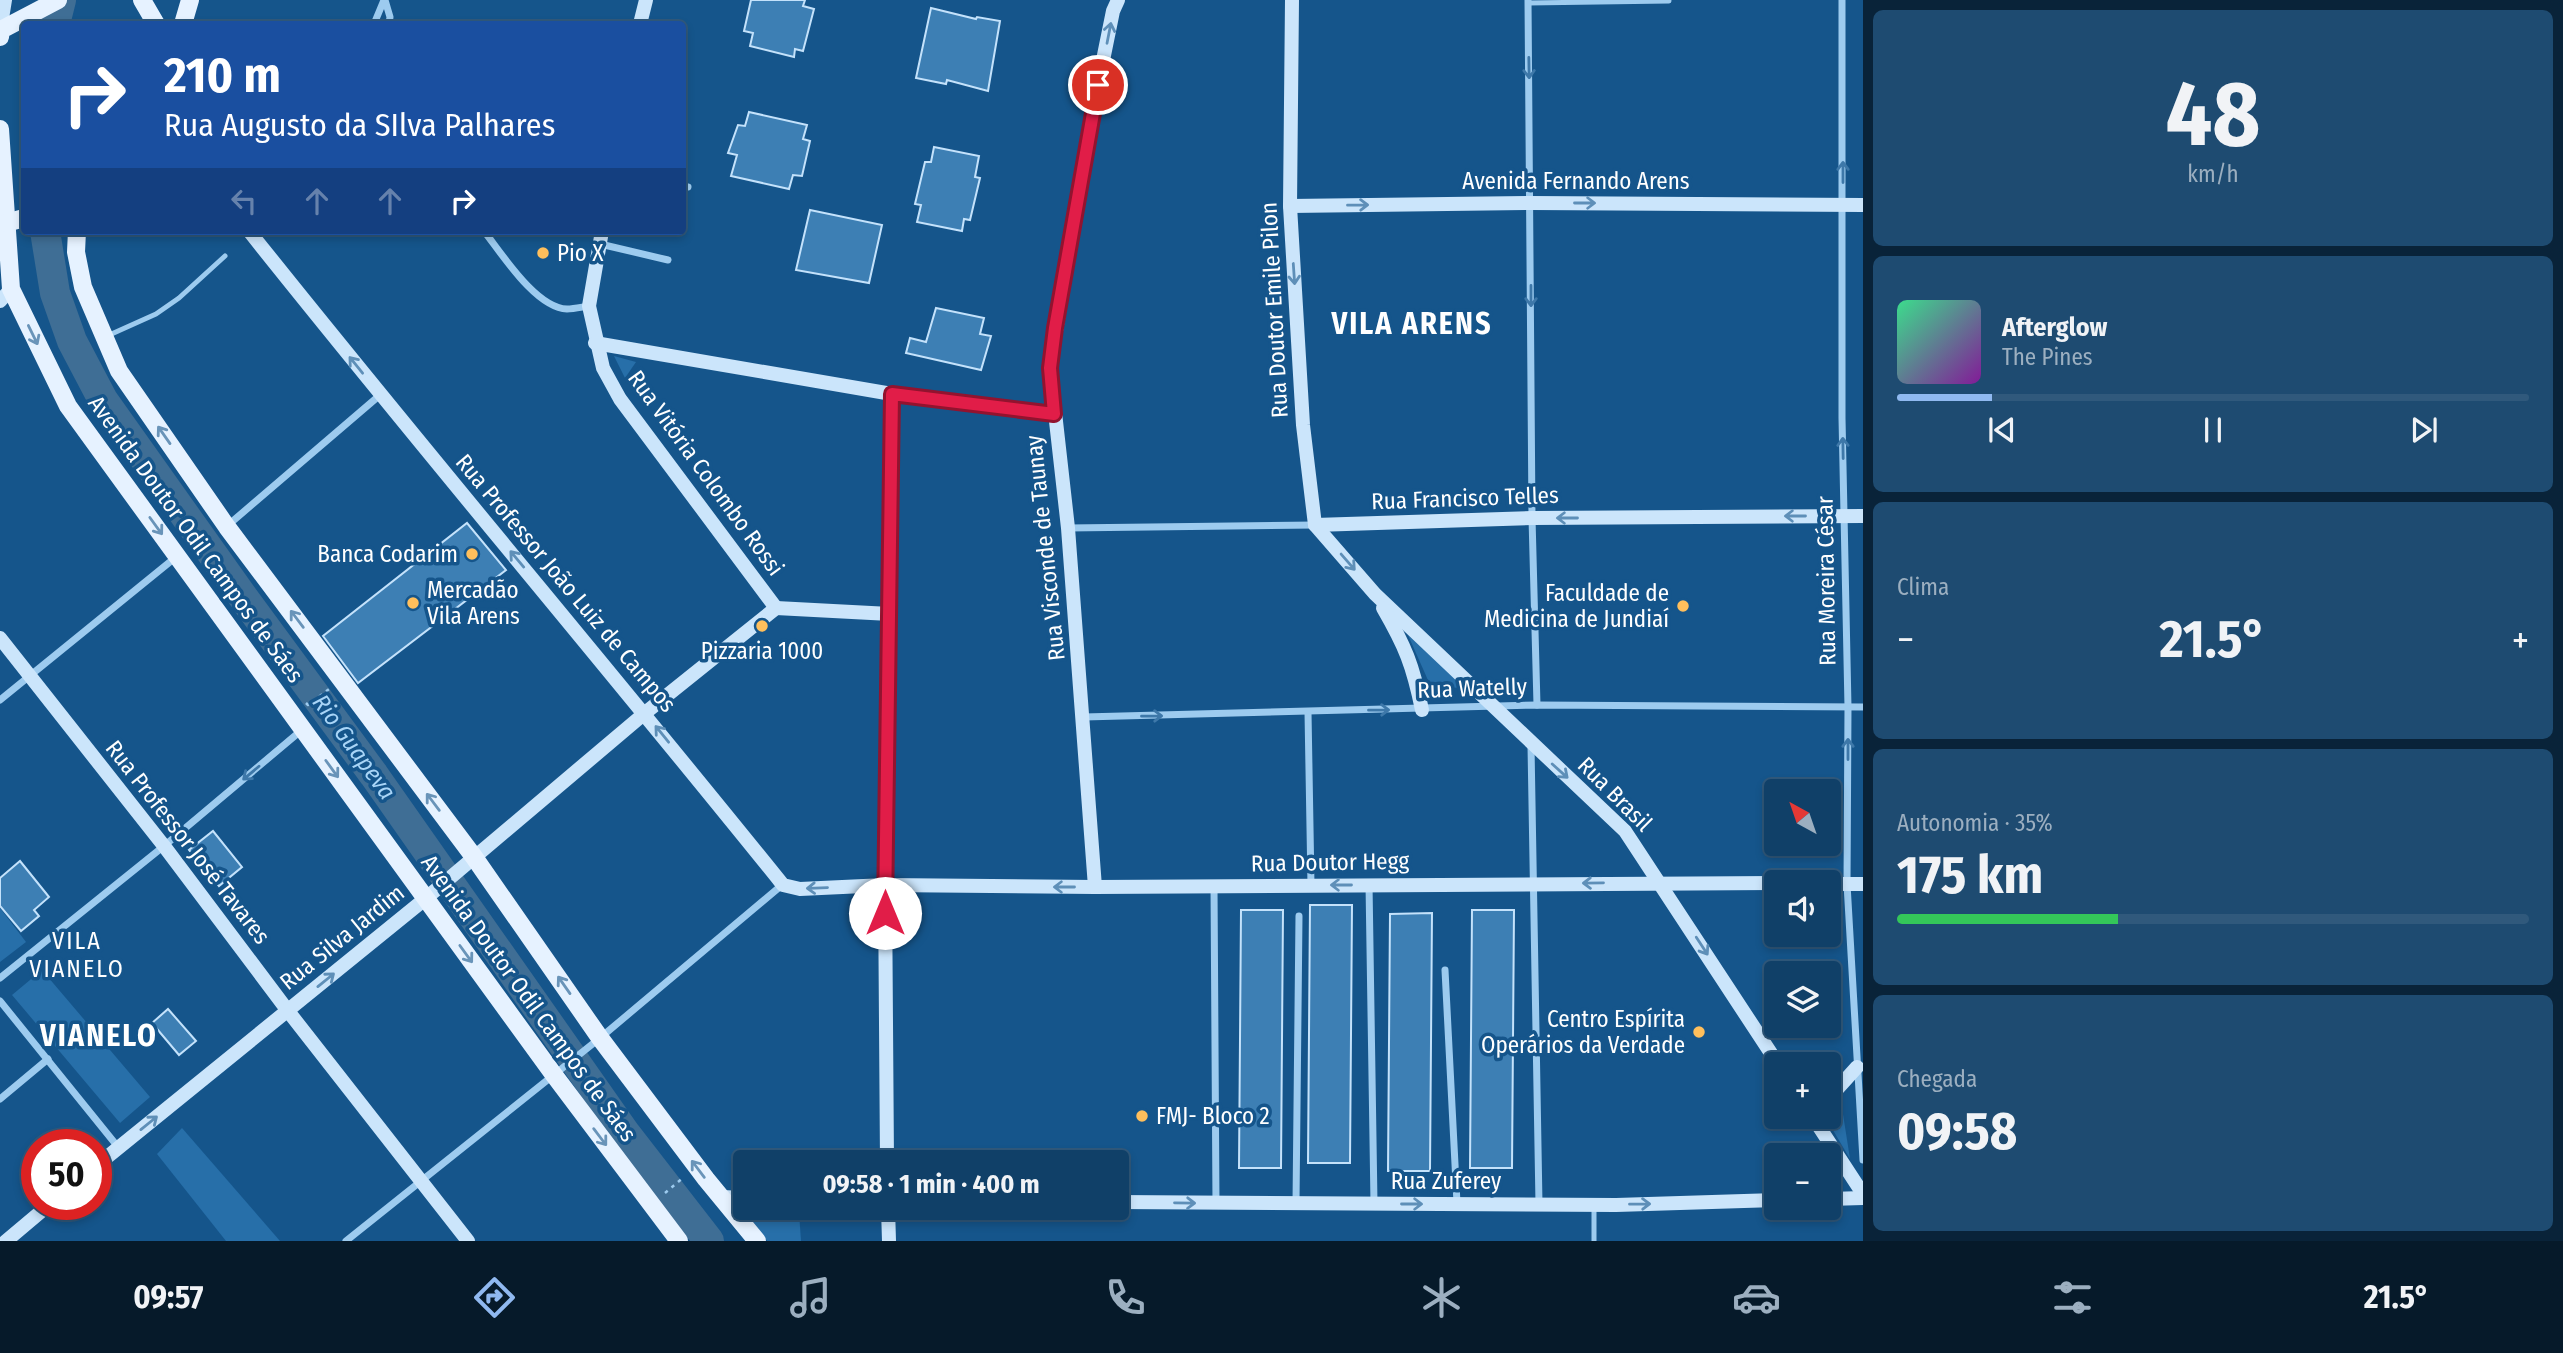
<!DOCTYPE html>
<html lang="pt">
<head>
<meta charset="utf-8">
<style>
	:root { --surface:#104068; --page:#1e4b71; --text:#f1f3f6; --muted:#9cafc0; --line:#30597c; --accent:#90b9f0 }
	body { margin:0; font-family:"Fira Sans Condensed",sans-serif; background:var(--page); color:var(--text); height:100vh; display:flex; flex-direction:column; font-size:26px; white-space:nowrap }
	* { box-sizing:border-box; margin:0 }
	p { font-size:23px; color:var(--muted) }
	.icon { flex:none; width:38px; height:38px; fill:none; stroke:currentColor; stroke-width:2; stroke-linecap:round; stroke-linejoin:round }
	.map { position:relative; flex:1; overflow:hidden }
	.drawer { display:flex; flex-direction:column; gap:10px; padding:10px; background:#092339; width:700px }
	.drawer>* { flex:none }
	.banner { position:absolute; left:21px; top:21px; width:665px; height:214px; border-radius:7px; box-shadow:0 4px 10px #0003,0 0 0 2px var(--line); background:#1a4fa0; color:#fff; overflow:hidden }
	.needle { width:46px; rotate:320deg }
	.tools { position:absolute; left:1764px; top:779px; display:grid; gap:14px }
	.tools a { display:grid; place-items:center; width:77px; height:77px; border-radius:7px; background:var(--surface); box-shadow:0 4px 10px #0003,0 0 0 2px var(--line); font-size:35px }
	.speed { position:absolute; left:21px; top:1129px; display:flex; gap:14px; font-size:35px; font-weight:700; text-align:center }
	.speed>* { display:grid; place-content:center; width:91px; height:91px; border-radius:50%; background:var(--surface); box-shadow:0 4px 10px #0003,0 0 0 2px var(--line); line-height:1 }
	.speed .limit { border:10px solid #d22; background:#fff; color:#111 }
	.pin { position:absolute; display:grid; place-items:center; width:60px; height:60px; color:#fff; margin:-30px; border:4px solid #fff; border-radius:50%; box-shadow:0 2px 7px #0007 }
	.me { position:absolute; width:77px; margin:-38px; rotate:0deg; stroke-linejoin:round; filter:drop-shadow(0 0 5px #0008) }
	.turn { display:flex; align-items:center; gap:24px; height:147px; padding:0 28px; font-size:32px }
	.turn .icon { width:91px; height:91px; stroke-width:2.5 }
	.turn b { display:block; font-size:49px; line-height:60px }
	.lanes { display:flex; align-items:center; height:66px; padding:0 28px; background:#0003; justify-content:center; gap:35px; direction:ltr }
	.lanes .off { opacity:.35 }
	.big { font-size:52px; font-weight:700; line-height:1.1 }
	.drawer .tile { flex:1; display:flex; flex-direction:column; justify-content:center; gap:10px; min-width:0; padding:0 24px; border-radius:10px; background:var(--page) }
	.drawer .dial { align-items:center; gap:0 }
	.dial b { font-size:91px; line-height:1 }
	.song { display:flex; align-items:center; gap:21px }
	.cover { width:84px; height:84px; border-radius:10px; background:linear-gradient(135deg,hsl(150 70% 55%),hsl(290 70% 35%)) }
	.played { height:7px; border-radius:4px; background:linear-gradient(90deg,var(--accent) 15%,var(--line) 15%) }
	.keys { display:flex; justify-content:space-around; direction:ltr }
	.heat { display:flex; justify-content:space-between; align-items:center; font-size:38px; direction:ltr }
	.charge { height:10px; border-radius:5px; background:linear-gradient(90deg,#34c759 35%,var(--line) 0) }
	.trip { position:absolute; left:733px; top:1150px; width:396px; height:70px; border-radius:7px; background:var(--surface); box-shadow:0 4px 10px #0003,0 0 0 2px var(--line); font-weight:700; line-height:70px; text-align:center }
	.tabs { display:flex; height:112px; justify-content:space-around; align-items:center; background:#061a2a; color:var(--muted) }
	.tabs .icon { width:49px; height:49px }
	.tabs .current { color:var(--accent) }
	.tabs b { font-size:32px; color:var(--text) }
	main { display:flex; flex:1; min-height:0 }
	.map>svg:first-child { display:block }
	.green { fill:#276fa9 }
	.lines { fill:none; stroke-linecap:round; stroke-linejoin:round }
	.river { stroke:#3f6e95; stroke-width:30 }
	.building { fill:#3d7fb4; stroke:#c4e2fb; stroke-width:2 }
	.path { stroke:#9dcbef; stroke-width:2.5; stroke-dasharray:3.5 5; stroke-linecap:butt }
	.lane { stroke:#9dcbef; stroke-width:5 }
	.street { stroke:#9dcbef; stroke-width:7 }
	.secondary { stroke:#cbe5fb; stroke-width:14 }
	.primary { stroke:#e6f2ff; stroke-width:18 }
	.oneway { stroke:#5e8fb8 }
	.oneway2 { stroke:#3e78a9 }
	.oneway3 { stroke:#6994b9 }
	.route-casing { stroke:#92132f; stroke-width:18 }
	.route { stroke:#e11d48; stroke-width:12 }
	.poi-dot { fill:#ffbf5c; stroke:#15558b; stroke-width:2.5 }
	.labels { text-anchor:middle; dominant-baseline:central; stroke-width:7; stroke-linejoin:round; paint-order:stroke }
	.street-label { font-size:23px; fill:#fff; stroke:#15558b }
	.poi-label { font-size:23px; fill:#fff; stroke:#15558b; text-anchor:start }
	.water-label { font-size:24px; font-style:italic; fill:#a9d5f7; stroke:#15558b }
	.neighbourhood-label { font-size:24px; letter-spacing:2px; fill:#fff; stroke:#15558b }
	.district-label { font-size:30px; font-weight:bold; letter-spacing:2px; fill:#fff; stroke:#15558b }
</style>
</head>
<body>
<main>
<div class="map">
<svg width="1863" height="1241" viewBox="0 0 1863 1241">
	<rect width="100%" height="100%" fill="#15558b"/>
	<g class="green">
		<polygon points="614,356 636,362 625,378"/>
		<polygon points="1408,635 1467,688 1431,687"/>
		<polygon points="0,908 26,942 0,962"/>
		<polygon points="42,970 150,1097 120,1123 12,995"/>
		<polygon points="1843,1114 1850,1159 1827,1120"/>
		<polygon points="182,1128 280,1241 226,1241 157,1154"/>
		<polygon points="755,1208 799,1212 801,1241 767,1241 749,1216 750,1211"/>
	</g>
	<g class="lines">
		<g class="river">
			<polyline points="55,24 61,0"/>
			<polyline points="45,231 55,293 72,341 103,400 243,597 374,775 626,1134 709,1241"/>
		</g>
	</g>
	<g class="building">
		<polygon points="751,0 805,0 803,6 814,9 803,51 795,49 794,57 750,46 753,33 744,31"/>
		<polygon points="931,8 976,19 977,17 1000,21 988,91 947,80 946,84 916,78"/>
		<polygon points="749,112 807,125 803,139 810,141 802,176 793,175 789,189 731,176 737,155 728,153 738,125 745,126"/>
		<polygon points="934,147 979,156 975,177 980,178 970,220 964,219 962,231 917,222 921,205 915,204 925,162 931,162"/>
		<polygon points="810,210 882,225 869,283 796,270"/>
		<polygon points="936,308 984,318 980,334 991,336 981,370 906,353 910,338 926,342"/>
		<polygon points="467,523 506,570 358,683 323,636"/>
		<polygon points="213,831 242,867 219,886 189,850"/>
		<polygon points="20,861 49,897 34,910 39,916 21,931 0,906 0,878"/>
		<polygon points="1310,905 1352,905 1350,1163 1308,1163"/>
		<polygon points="1241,910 1283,910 1281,1168 1239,1168"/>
		<polygon points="1472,910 1514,910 1512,1168 1470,1168"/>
		<polygon points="1432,913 1430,1171 1388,1171 1390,914"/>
		<polygon points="168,1009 196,1041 179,1055 152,1023"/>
	</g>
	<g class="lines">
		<g class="path">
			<polyline points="306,703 308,705 329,689"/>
			<polyline points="665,1193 684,1177"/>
		</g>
		<g class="lane">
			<polyline points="1528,3 1669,1"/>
			<polyline points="107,336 156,314 179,298 225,256"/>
			<polyline points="1594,1207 1594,1241"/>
		</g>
		<g class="street">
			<polyline points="385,0 390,17 389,24"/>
			<polyline points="1528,0 1532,518 1537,705"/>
			<polyline points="1842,0 1842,418 1848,707 1847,884 1863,1160"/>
			<polyline points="374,24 384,0"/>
			<polyline points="682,186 688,187"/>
			<path d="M484 231C502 254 536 308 567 309 574 309 582 307 589 306"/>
			<polyline points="600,244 668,260"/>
			<polyline points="227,526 380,395"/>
			<polyline points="1068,528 1315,525"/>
			<polyline points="0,700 176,557"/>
			<polyline points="1308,712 1311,885"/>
			<polyline points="1084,717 1537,705 1863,707"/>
			<polyline points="1531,746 1539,1204"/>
			<polyline points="1369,884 1374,1203"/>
			<polyline points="1214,886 1216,1203"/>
			<polyline points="1445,970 1457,1203"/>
			<polyline points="0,978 164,846 303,729"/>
			<polyline points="0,1001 118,1147"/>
			<polyline points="0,1099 48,1059"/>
			<polyline points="1296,1203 1299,916"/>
			<polyline points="346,1241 600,1038 782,885"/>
		</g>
		<g class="secondary">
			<polyline points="1292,0 1290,206 1303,425 1315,525 1375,594 1625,831 1778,1064"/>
			<polyline points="640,24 646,0"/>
			<polyline points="0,31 5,0"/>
			<polyline points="1290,206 1531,203 1863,205"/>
			<path d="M249 231C424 451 606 665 783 885L800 889 885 885 1095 887 1776 883"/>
			<polyline points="602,231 589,306 603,368 620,399 776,608"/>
			<polyline points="0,301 11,289"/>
			<polyline points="595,343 892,394 1054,414"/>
			<polyline points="1315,525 1532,518 1863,516"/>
			<polyline points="776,608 890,614"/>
			<path d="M1383 608C1405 646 1413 665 1422 710"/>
			<polyline points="0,638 164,846 288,1011 468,1241"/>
			<polyline points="1829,884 1863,884"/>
			<polyline points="1095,887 1068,528 1050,368 1088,134 1113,11 1118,0"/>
			<polyline points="1829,1098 1857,1067"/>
			<polyline points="1812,1116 1863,1194"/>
			<polyline points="887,1162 885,885 892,394"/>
			<polyline points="96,1166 425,899 645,713 776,608"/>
			<polyline points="721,1197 746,1198"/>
			<polyline points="1829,1199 1863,1198"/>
			<polyline points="1116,1202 1616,1205 1776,1200"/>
			<polyline points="888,1208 889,1241"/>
			<polyline points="6,1241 50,1204"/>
		</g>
		<g class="primary">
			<polyline points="142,0 156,24"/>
			<polyline points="183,24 190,0"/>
			<polyline points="0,37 1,30 58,0"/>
			<polyline points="0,129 11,289 68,406 554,1075 679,1241"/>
			<polyline points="6,223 24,218"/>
			<polyline points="77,231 76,252 83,287 119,371 227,527 474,857 600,1038 706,1179 757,1241"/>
		</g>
	</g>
	<defs><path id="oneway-shaft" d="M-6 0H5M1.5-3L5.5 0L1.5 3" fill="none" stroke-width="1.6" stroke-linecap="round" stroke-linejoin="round" transform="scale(1.75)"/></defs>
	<g class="oneway">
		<use href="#oneway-shaft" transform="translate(1109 33) rotate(-79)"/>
		<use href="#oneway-shaft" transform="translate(1585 203)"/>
		<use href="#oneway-shaft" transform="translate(1358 205) rotate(-1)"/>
		<use href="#oneway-shaft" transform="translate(1294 274) rotate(86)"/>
		<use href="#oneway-shaft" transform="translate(356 365) rotate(-129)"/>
		<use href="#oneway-shaft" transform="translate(1795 516) rotate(180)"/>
		<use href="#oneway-shaft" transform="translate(1567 518) rotate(180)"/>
		<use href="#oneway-shaft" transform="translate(517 559) rotate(-130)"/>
		<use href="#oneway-shaft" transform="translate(1348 562) rotate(49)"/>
		<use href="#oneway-shaft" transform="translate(662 734) rotate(-129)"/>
		<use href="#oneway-shaft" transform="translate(1560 771) rotate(42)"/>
		<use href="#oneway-shaft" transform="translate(1593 883) rotate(179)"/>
		<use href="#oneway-shaft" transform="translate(1341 885) rotate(180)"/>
		<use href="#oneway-shaft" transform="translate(1064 887) rotate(-180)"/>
		<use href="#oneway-shaft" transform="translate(817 888) rotate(178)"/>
		<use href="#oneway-shaft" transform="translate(1702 946) rotate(57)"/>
		<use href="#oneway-shaft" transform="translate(326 980) rotate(-39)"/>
		<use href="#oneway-shaft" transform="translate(149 1123) rotate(-39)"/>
		<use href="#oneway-shaft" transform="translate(1185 1203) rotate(1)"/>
		<use href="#oneway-shaft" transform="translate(1412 1204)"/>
		<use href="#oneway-shaft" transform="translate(1640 1204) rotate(-1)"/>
	</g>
	<g class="oneway2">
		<use href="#oneway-shaft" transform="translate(1529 68) rotate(89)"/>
		<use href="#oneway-shaft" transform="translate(1843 172) rotate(-90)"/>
		<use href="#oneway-shaft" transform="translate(1531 296) rotate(90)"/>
		<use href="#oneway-shaft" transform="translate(1843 448) rotate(-91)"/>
		<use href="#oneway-shaft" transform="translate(1379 710) rotate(-1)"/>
		<use href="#oneway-shaft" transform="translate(1152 716) rotate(-1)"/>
		<use href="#oneway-shaft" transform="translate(1848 749) rotate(-90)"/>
		<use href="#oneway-shaft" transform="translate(251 773) rotate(140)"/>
	</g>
	<g class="oneway3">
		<use href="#oneway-shaft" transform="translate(33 335) rotate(64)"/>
		<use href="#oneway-shaft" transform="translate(164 435) rotate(-125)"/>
		<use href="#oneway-shaft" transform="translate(156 526) rotate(54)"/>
		<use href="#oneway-shaft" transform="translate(297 619) rotate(-127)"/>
		<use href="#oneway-shaft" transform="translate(332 769) rotate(54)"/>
		<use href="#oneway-shaft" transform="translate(433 802) rotate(-127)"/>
		<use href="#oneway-shaft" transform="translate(466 954) rotate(54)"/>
		<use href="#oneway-shaft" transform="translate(564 985) rotate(-125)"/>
		<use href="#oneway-shaft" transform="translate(600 1137) rotate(53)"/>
		<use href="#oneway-shaft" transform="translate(698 1169) rotate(-127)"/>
	</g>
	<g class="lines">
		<g class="route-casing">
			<polyline id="route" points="885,913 892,394 1054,414 1050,368 1055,328 1098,85"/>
		</g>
		<use href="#route" class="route"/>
	</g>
	<g class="poi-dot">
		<circle cx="543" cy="253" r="7"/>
		<circle cx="472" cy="554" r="7"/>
		<circle cx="413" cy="603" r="7"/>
		<circle cx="1683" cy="606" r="7"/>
		<circle cx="762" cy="626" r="7"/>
		<circle cx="1699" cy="1032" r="7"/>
		<circle cx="1142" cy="1116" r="7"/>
	</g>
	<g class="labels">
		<g class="street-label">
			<text x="1576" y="181">Avenida Fernando Arens</text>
			<text transform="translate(1274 310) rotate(-93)">Rua Doutor Emile Pilon</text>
			<text transform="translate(706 473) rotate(54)">Rua Vitória Colombo Rossi</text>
			<text transform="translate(1465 498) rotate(-2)">Rua Francisco Telles</text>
			<text transform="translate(196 539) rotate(54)">Avenida Doutor Odil Campos de Sáes</text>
			<text transform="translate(1045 548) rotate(-96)">Rua Visconde de Taunay</text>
			<text transform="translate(1826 581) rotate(-91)">Rua Moreira César</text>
			<text transform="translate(566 583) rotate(50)">Rua Professor João Luiz de Campos</text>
			<text transform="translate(1472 688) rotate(-2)">Rua Watelly</text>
			<text transform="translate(1615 794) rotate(45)">Rua Brasil</text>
			<text transform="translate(188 842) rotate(52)">Rua Professor José Tavares</text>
			<text transform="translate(1330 862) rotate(-1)">Rua Doutor Hegg</text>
			<text transform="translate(342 937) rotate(-39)">Rua Silva Jardim</text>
			<text transform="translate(529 998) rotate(54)">Avenida Doutor Odil Campos de Sáes</text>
			<text x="1446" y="1181">Rua Zuferey</text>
		</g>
		<g class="poi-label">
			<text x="557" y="253">Pio X</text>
			<text x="458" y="554" text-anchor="end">Banca Codarim</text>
			<text x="427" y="590">Mercadão<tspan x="427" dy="26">Vila Arens</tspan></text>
			<text x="1669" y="593" text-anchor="end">Faculdade de<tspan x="1669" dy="26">Medicina de Jundiaí</tspan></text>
			<text x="762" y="651" text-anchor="middle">Pizzaria 1000</text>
			<text x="1685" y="1019" text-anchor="end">Centro Espírita<tspan x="1685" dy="26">Operários da Verdade</tspan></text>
			<text x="1156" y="1116">FMJ- Bloco 2</text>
		</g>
		<g class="water-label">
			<text transform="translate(354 747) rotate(54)">Rio Guapeva</text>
		</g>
		<g class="neighbourhood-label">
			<text x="77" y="941">VILA<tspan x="77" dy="28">VIANELO</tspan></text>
		</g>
		<g class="district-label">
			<text x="1412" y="324">VILA ARENS</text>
			<text x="99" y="1036">VIANELO</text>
		</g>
	</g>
</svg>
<div class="tools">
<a><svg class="needle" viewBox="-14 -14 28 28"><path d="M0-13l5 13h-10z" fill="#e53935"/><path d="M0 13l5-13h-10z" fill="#9cafc0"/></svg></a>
<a><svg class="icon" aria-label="sound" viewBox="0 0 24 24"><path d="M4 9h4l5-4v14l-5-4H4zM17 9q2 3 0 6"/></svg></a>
<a><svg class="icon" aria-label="layers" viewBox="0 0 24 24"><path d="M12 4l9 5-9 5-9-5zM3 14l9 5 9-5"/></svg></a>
<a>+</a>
<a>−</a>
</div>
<div class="speed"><div class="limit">50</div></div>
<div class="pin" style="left:1098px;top:85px;background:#d93025"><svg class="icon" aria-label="arrive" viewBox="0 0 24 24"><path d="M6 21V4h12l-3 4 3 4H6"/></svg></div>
<svg class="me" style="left:885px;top:913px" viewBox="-20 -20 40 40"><circle r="19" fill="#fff"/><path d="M0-13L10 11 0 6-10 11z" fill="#e11d48"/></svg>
<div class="trip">09:58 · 1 min · 400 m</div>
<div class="banner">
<div class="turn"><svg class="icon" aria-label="right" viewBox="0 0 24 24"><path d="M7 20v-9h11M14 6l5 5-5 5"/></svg><div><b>210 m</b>Rua Augusto da SIlva Palhares</div></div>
<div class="lanes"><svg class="icon off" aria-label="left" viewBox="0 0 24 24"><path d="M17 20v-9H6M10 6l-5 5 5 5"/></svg><svg class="icon off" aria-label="ahead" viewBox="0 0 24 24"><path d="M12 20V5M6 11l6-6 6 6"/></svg><svg class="icon off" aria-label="ahead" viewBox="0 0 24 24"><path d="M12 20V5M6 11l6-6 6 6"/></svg><svg class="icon" aria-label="right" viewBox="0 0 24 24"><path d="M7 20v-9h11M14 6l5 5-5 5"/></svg></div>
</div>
</div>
<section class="drawer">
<div class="tile dial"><b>48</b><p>km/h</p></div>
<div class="tile">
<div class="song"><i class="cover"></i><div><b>Afterglow</b><p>The Pines</p></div></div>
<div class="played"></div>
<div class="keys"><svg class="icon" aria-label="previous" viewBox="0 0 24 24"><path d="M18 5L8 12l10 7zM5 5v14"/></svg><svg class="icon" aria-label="pause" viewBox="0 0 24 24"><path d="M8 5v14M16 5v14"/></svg><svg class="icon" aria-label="next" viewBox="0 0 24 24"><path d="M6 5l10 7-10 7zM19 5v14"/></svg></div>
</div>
<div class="tile"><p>Clima</p>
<div class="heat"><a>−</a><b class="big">21.5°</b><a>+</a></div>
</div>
<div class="tile"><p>Autonomia · 35%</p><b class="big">175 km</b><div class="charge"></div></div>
<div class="tile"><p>Chegada</p><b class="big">09:58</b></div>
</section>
</main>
<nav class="tabs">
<b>09:57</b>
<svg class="icon current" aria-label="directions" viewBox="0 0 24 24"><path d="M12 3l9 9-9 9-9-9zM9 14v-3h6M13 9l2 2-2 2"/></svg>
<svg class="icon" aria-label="music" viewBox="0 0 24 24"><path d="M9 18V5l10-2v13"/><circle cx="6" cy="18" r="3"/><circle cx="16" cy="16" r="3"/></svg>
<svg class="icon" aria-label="phone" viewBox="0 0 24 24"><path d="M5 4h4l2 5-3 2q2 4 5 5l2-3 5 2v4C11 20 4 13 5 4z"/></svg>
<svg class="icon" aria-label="climate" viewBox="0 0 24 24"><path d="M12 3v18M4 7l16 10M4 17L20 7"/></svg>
<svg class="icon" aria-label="car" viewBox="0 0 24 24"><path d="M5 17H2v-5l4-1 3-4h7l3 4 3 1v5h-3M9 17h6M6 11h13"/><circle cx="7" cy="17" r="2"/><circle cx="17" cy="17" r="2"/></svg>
<svg class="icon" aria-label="filters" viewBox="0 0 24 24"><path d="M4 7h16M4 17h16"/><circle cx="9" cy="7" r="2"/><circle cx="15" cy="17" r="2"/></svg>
<b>21.5°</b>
</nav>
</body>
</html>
